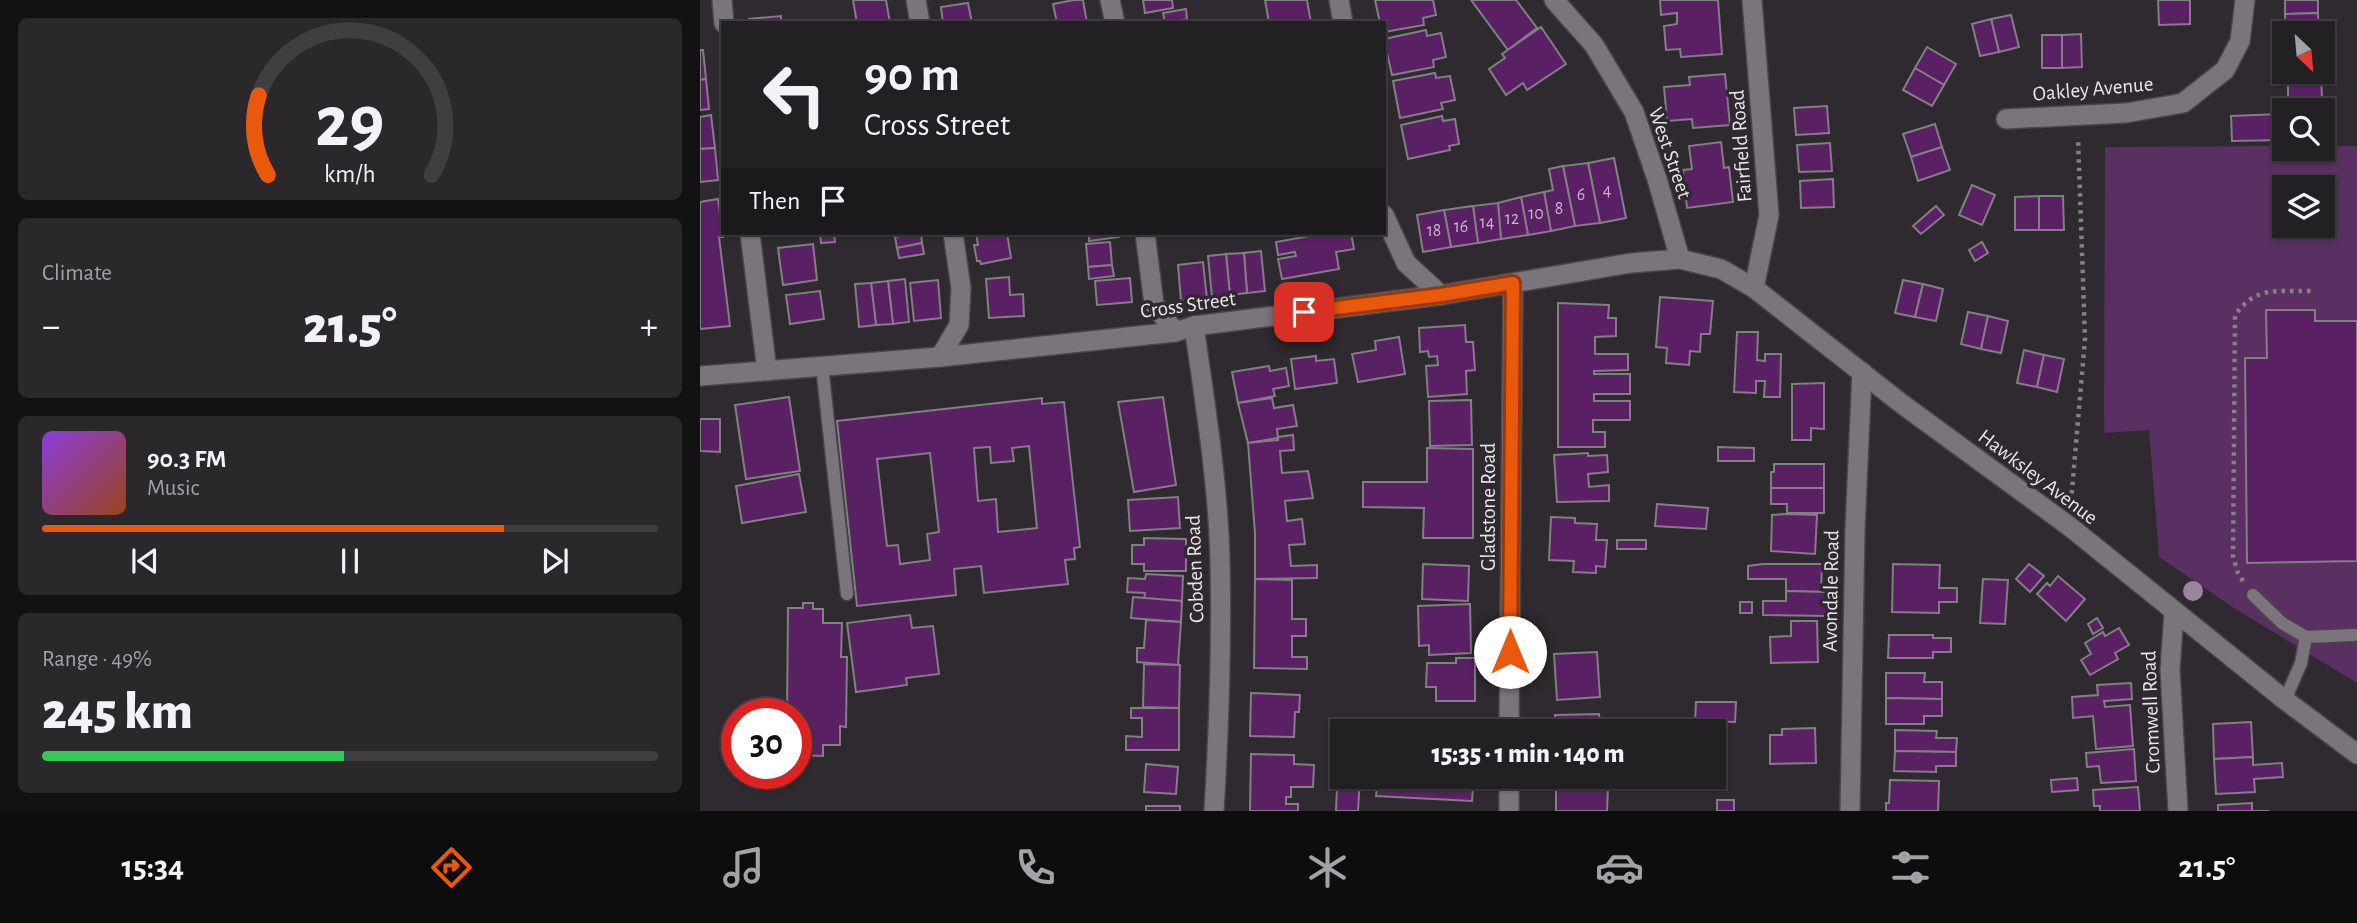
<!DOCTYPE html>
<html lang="en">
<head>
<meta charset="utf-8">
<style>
	:root { --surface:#222023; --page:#2a282b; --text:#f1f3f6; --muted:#a2a3a6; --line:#3f3e41; --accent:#ea580c }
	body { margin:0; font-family:"Alegreya Sans",sans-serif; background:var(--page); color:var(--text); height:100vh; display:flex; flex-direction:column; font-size:26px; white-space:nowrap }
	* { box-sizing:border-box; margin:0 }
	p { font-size:23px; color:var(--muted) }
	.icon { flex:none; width:38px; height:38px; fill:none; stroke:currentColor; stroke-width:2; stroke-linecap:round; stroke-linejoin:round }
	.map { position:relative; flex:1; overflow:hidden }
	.side { display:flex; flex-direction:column; gap:18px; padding:18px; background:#131213; width:700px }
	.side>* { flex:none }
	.guide { position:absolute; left:21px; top:21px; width:665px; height:214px; border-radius:0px; box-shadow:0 2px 5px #0004,0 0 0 2px var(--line); background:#222023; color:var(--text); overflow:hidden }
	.needle { width:46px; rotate:154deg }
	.tools { position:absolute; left:1572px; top:21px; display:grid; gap:14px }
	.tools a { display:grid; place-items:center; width:63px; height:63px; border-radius:0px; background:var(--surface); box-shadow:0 2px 5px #0004,0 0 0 2px var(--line); font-size:35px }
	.speed { position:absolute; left:21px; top:698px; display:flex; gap:14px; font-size:35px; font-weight:700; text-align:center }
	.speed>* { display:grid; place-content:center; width:91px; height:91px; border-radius:50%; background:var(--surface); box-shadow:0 2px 5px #0004,0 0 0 2px var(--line); line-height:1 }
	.speed .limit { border:10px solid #d22; background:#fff; color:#111 }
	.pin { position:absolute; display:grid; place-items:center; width:60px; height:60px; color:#fff; margin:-30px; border-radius:14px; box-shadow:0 4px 10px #0006 }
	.me { position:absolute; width:77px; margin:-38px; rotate:0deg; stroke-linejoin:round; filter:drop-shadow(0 0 5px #0008) }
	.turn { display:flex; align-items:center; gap:24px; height:147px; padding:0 28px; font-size:32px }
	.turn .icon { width:91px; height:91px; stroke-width:2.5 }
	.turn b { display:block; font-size:49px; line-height:60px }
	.then { display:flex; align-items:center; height:66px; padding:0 28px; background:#0003; gap:14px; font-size:26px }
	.big { font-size:52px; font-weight:800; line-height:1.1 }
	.side .tile { flex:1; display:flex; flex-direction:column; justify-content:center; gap:10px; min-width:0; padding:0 24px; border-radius:10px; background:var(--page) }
	.side .dial { align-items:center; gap:0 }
	.dial svg { height:182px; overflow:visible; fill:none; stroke:var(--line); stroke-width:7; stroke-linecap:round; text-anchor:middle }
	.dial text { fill:var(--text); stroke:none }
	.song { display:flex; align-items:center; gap:21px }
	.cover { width:84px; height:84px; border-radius:10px; background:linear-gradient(135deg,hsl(270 70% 55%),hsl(20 70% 35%)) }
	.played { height:7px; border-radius:4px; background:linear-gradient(90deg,var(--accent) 75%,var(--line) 75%) }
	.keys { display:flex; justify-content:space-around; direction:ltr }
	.heat { display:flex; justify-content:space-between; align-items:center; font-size:38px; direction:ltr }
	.charge { height:10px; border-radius:5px; background:linear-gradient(90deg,#34c759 49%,var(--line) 0) }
	.trip { position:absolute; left:630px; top:719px; width:396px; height:70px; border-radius:0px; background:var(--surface); box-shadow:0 2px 5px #0004,0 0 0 2px var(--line); font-weight:800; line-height:70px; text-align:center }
	.dock { display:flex; height:112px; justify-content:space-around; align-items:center; background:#0e0d0e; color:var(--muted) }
	.dock .icon { width:49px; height:49px }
	.dock .on { color:var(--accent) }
	.dock b { font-size:32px; color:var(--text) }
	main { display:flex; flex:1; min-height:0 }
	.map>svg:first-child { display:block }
	.green { fill:#593061; fill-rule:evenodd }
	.building { fill:#592164; stroke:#837d84; stroke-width:2; fill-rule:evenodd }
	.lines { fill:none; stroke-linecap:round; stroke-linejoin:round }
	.service-casing { stroke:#494549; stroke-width:15 }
	.minor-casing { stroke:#494549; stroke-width:22 }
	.tertiary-casing { stroke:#494549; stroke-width:22 }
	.path { stroke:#848084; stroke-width:4.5; stroke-dasharray:3.5 5; stroke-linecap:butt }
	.service { stroke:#7a747b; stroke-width:12 }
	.minor { stroke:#7a747b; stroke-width:19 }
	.tertiary { stroke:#7a747b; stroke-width:19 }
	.tree { fill:#99869d }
	.route-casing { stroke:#983908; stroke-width:18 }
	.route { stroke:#ea580c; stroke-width:12 }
	.labels { text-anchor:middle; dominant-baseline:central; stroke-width:7; stroke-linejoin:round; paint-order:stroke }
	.number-label { font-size:18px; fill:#c5b5c8 }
	.street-label { font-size:21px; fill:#e9e6e9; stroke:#2e2a2f }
</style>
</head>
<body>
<main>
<section class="side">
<div class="tile dial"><svg viewBox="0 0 100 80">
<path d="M14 69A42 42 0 1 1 86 69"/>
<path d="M14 69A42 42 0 0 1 10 34" stroke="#ea580c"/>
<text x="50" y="56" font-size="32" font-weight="700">29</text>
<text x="50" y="72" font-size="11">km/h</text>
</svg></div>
<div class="tile"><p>Climate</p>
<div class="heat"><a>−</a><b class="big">21.5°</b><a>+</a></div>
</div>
<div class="tile">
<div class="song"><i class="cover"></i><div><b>90.3 FM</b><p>Music</p></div></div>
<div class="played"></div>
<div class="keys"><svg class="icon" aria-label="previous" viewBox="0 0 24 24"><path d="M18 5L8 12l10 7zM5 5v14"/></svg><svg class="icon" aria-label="pause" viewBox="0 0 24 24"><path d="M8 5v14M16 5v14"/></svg><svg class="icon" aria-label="next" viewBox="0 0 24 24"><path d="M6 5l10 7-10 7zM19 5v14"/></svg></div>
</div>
<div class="tile"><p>Range · 49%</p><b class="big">245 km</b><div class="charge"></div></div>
</section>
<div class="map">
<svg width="1657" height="811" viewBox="0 0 1657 811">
	<rect width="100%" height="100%" fill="#2e2a2f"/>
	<path class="green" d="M1584 146V149H1622V146H1657V683L1534 608 1459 557 1449 430 1404 433 1405 147ZM1584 187H1622V226H1584Z"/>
	<g class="building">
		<polygon points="153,0 186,0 190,23 157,23"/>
		<polygon points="374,0 383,0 387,23 357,23 353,4"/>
		<polygon points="443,0 472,0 473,8 445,13"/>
		<polygon points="565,0 607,0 611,23 569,23"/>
		<polygon points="675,0 733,0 736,15 723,18 724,25 684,32 684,23 680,23"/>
		<polygon points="771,0 816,0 837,28 808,50"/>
		<polygon points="960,0 1018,0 1022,54 981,57 980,49 966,50 964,26 977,24 977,13 961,15"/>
		<polygon points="1458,0 1490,0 1490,24 1459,25"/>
		<polygon points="1585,0 1618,0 1618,13 1585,14"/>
		<polygon points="268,3 272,23 243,23 241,7"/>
		<polygon points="486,9 487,19 465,23 463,13"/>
		<polygon points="1618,13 1619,33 1586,33 1585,14"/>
		<polygon points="1311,15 1319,47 1299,52 1291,19"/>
		<polygon points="81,16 81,23 50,23 49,19"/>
		<polygon points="1291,19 1299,52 1280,56 1272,24"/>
		<polygon points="841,27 866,64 827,90 823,83 806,95 789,69 805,58 802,54"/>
		<polygon points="726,30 727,36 741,33 746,57 733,60 734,67 692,75 684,39"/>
		<polygon points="1381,34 1382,67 1362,68 1362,35"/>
		<rect x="1342" y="35" width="20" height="33"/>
		<polygon points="1227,47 1256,64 1244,85 1215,68"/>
		<polygon points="0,50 3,50 6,79 0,80"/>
		<polygon points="1215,68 1244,85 1232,106 1203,90"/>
		<polygon points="1587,72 1621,72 1621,77 1588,79"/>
		<polygon points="735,73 736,78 750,76 755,100 741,103 743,109 700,118 693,81"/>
		<polygon points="1025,74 1030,125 993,128 992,119 967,121 964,87 990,85 989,77"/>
		<polygon points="1621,77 1622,97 1588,99 1588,79"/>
		<polygon points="6,79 9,109 0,110 0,80"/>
		<polygon points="1127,106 1129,133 1096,135 1094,108"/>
		<polygon points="1580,114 1581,140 1532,141 1531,116"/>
		<polygon points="11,115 15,148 0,149 0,117"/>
		<polygon points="742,116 743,121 755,119 759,144 749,146 750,150 708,159 701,125"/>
		<polygon points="1235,124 1242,147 1211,157 1203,134"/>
		<polygon points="1021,142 1024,168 1029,167 1033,202 987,208 983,170 992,169 989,146"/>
		<polygon points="1130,143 1132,171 1099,172 1097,145"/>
		<polygon points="1242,147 1250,170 1218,181 1211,157"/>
		<polygon points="15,148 18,180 0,182 0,149"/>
		<polygon points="914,158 926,218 900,223 888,163"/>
		<polygon points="888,163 900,223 875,226 863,166"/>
		<polygon points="863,166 875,226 851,231 844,192 853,190 849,169"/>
		<polygon points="1133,179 1134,207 1101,208 1100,181"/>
		<polygon points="1272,185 1295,195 1282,225 1259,215"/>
		<polygon points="844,192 851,231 828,235 821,197"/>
		<polygon points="1339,196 1363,196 1364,230 1339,230"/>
		<polygon points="1339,196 1339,230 1315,230 1315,197"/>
		<polygon points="821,197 828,235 801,239 798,203"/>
		<polygon points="18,199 23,237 19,237 30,326 0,329 0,202"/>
		<polygon points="798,203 801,239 778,243 773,206"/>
		<polygon points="773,206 778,243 751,247 744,210"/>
		<polygon points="1236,206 1244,215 1221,234 1213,226"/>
		<polygon points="744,210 751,247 723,252 717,215"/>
		<polygon points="134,233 135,242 121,243 120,234"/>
		<polygon points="221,233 222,243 197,248 195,237"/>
		<polygon points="276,233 307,233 311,258 281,264 280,261 277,261 274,245 278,245"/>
		<polygon points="371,233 418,233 419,237 389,241 389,234 371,236"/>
		<polygon points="627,233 651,233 654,249 636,252 639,269 582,279 578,259 596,256 595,252 578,255 576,242"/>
		<polygon points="410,242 412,265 388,267 386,244"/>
		<polygon points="1282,242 1288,253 1275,261 1269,250"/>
		<polygon points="222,243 224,254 199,258 197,248"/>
		<polygon points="113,244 117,280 83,285 78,248"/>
		<polygon points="561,251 565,291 547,293 544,253"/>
		<polygon points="544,253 547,293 530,295 526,254"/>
		<polygon points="526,254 530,295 512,297 508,256"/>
		<polygon points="503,262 507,299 481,301 478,265"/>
		<polygon points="412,265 414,276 389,279 388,267"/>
		<polygon points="309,277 310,295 323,294 324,316 289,318 286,279"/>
		<polygon points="430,278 432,302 397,305 395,281"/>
		<polygon points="205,279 209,322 193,324 188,281"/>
		<polygon points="238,280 241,318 214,321 210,283"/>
		<polygon points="1203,280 1223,284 1215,317 1195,313"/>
		<polygon points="188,281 193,324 176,325 171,283"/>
		<polygon points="171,283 176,325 159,327 155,284"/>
		<polygon points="1223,284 1243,289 1236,321 1215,317"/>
		<polygon points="120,291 124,319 90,324 86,295"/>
		<polygon points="960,297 1013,301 1010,334 1001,334 1000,352 990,351 989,365 966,363 967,348 956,347"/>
		<polygon points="858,303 909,305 908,318 916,318 916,336 895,337 895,354 928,354 928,370 894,371 894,374 930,374 930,394 894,394 894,401 930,401 930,420 893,420 893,432 905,432 905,447 858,447"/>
		<polygon points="1566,310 1615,310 1615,321 1657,321 1657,561 1547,563 1545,358 1567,358"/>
		<polygon points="1268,312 1288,316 1281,349 1261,344"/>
		<polygon points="1288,316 1308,321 1301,353 1281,349"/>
		<polygon points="765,325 766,342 773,342 775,370 766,371 767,394 728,397 726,366 738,365 737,356 729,357 728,351 720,352 719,328"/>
		<polygon points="1037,332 1058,332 1057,360 1065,361 1065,354 1081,354 1080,397 1064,397 1065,381 1056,381 1056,393 1034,392"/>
		<polygon points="699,337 705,374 658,382 652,354 676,350 675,341"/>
		<polygon points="1324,350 1344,355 1337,387 1317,383"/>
		<polygon points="1344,355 1364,359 1357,392 1337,387"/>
		<polygon points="616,356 616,361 634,359 637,383 595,389 591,359"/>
		<polygon points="569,366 570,371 586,368 589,386 573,389 575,396 538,403 532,372"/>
		<polygon points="1124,383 1124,429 1111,428 1111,440 1092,440 1092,384"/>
		<polygon points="89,397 100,471 46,479 35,405"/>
		<polygon points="463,397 476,485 434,492 418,402"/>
		<path d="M342 398V404L364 402 380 547 374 548 375 559 365 560 368 584 284 593 281 566 254 569 256 595 157 606 137 421ZM329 446 337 528 298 532 296 499 278 501 274 448 290 447 291 463 314 461 312 448ZM230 453 239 532 227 534 230 560 200 564 198 545 187 546 177 459Z"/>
		<polygon points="572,398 574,408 593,405 597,426 577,429 578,438 548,443 538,403"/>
		<polygon points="771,400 772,445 730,446 729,401"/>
		<polygon points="0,419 20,419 20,452 0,451"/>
		<polygon points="593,435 594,450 580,451 582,473 608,471 613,498 585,501 587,521 602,519 605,544 589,545 591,566 617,565 617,578 555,579 555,533 548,443 578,440 578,437"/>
		<polygon points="1018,447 1054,448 1054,461 1018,461"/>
		<polygon points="727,448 773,449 773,538 723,538 724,508 663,507 663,482 727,482"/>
		<polygon points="888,453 888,456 907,455 908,472 888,474 889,487 909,485 909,501 857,502 854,455"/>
		<polygon points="1074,464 1124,464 1124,488 1071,488 1071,472 1074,472"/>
		<polygon points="99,474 106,512 42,523 36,486"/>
		<polygon points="1071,488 1124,488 1124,513 1087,513 1087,504 1071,504"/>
		<polygon points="478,497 480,528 430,531 428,500"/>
		<polygon points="957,504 1008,508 1006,529 955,526"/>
		<polygon points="1086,514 1117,515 1115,554 1071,551 1072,515"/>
		<polygon points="851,517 875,518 875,523 897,524 896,540 907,540 905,567 896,566 896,573 873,572 874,561 849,560"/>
		<polygon points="444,538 486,539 486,571 444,571 444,564 432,564 432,545 444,545"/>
		<rect x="917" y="540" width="29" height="9"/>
		<polygon points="723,564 769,566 768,601 722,599"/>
		<polygon points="1063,564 1122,564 1121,592 1086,591 1086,579 1048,579 1048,566"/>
		<polygon points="1193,564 1240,565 1239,588 1257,588 1257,602 1239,602 1239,613 1192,612"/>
		<polygon points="1329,564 1344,576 1330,592 1316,579"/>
		<polygon points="446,574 483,576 482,601 444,599 445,593 427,592 428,578 445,579"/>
		<polygon points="1358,576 1385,599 1366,621 1337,594 1347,583 1350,586"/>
		<polygon points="555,579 592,580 592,619 606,619 606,636 592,636 592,657 607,657 607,669 554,668"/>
		<polygon points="1283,579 1308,580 1305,624 1280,623"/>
		<polygon points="1086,591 1127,592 1127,616 1063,615 1063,601 1086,601"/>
		<polygon points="433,597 482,601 481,622 431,618"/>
		<rect x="1040" y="602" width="12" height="11"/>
		<polygon points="103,603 113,603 113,609 123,609 123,623 142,623 141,657 147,657 146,727 140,726 140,745 123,745 123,756 96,755 96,714 87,714 88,608 103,608"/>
		<polygon points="770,604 771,653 729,655 729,645 719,646 718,606"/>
		<polygon points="210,615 212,628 233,626 239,674 206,678 207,685 156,692 147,623"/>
		<polygon points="1397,618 1403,628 1393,634 1388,624"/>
		<polygon points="446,620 481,622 478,665 437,662 437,648 444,648"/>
		<polygon points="1091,621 1117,621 1118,662 1071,663 1070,637 1091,636"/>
		<polygon points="1419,628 1429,645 1415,653 1418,659 1390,675 1381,660 1391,654 1385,643 1403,632 1405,636"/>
		<polygon points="1189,635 1233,635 1233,638 1251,638 1251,652 1233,652 1233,658 1188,658"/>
		<polygon points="897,652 900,697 857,700 854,654"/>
		<polygon points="756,658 775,658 775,701 736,701 736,687 726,687 727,663 756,663"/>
		<polygon points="444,664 480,665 479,708 443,707"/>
		<polygon points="1186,673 1225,673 1224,682 1242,682 1242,699 1186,698"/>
		<polygon points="1431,683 1432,699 1404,701 1405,707 1430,705 1433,746 1396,749 1393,716 1373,718 1372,697 1398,695 1397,685"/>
		<polygon points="551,693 600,695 599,712 595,712 594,737 550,736"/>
		<polygon points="1186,698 1242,699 1242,716 1224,716 1224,724 1186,724"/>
		<polygon points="996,702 1036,702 1035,722 995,721"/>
		<polygon points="431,708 479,708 479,750 426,750 426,736 442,737 442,718 431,718"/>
		<polygon points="899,714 900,732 855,732 855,715"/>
		<polygon points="1551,722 1553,757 1514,759 1513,724"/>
		<polygon points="1115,728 1116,763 1070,764 1070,735 1082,735 1082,729"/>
		<polygon points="1195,730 1237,731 1236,738 1257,738 1256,752 1195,751"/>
		<polygon points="1434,749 1436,781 1401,783 1399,766 1387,767 1386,753"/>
		<polygon points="1195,751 1256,752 1256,766 1236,766 1236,772 1194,771"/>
		<polygon points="551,754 594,755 594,764 614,765 613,787 591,787 591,797 586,797 586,804 598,804 598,811 550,811"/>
		<polygon points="1553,757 1553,765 1582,763 1583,777 1554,779 1555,792 1516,794 1514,759"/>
		<polygon points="446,764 478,767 476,794 444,792"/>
		<polygon points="638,765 642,765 642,777 660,777 658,811 636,811"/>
		<polygon points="678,777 774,777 772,801 676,796"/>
		<polygon points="1377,778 1378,790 1352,792 1351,780"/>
		<polygon points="1190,780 1239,781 1238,811 1186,811 1186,803 1189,803"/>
		<polygon points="856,787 908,787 907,811 856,811"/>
		<polygon points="1438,787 1440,811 1400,811 1400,806 1394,806 1393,790"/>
		<rect x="1017" y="800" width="17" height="11"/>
		<polygon points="1552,803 1552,811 1569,811 1518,811 1518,805"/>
		<rect x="446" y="806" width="34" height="5"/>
	</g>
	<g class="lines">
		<g class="service-casing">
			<g id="service">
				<polyline points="122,366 147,594"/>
				<polyline points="1553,595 1582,623 1606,637"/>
				<polyline points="1585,700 1601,663 1606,637 1654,635"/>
			</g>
		</g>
		<g class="minor-casing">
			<g id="minor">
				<polyline points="22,0 24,23"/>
				<polyline points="216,0 220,23"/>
				<polyline points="410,0 415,23"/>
				<polyline points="1052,0 1069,215 1054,288"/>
				<polyline points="1306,119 1426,113 1483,103 1525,70 1540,41 1545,0"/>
				<polyline points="50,233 67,371"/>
				<polyline points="445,233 454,304 475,332"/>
				<path d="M494 326C505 403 518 482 520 560 522 644 519 727 514 811"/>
				<polyline points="240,357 259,325 261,288 253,233"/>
				<polyline points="0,376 240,357 475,332 494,326 741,295"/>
				<polyline points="1474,612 1470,670 1478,811"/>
				<polyline points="809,732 813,283"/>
				<polyline points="809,811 809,777"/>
				<polyline points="1150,811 1155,529 1162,372"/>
			</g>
		</g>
		<g class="tertiary-casing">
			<g id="tertiary">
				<polyline points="639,0 643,23"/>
				<polyline points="854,0 894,45 934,112 957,179 980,259"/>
				<polyline points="684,215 706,263 741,295 931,263 980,259 1021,269 1054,288 1202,404 1369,526 1585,700 1657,754"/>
			</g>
		</g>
		<g class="path">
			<polyline points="1371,502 1385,339 1378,137"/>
			<path d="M1543 581 1538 573 1533 556 1535 315C1557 285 1576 292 1611 291"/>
		</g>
		<use href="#service" class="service"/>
		<use href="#minor" class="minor"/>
		<use href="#tertiary" class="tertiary"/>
	</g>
	<circle class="tree" cx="1493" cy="591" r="10"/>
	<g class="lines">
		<g class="route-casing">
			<polyline id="route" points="604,312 741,295 813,283 810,652"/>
		</g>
		<use href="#route" class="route"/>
	</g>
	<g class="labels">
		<g class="number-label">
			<text x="907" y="191">4</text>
			<text x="881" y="195">6</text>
			<text x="859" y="209">8</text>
			<text x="836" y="214">10</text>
			<text x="812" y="219">12</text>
			<text x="787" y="223">14</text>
			<text x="761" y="227">16</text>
			<text x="734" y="231">18</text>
		</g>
		<g class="street-label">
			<text transform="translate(1393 89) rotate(-5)">Oakley Avenue</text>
			<text transform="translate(1041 146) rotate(-94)">Fairfield Road</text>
			<text transform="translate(970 153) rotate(71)">West Street</text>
			<text transform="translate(488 305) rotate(-8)">Cross Street</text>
			<text transform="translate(1338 477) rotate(37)">Hawksley Avenue</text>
			<text transform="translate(788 507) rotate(-90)">Gladstone Road</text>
			<text transform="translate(495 569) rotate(-92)">Cobden Road</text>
			<text transform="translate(1131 591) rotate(-89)">Avondale Road</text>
			<text transform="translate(1451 712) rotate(-92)">Cromwell Road</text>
		</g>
	</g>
</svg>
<div class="tools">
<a><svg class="needle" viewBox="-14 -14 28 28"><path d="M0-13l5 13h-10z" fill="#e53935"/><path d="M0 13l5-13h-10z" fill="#a2a3a6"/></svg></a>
<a><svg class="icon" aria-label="search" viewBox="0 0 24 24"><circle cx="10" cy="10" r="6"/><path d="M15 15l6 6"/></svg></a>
<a><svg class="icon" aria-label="layers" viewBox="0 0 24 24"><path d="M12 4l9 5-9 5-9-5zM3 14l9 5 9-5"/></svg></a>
</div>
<div class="speed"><div class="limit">30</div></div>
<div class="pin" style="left:604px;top:312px;background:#d93025"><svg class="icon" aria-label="arrive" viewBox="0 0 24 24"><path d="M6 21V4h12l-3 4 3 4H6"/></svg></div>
<svg class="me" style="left:810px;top:652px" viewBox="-20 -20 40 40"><circle r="19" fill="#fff"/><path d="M0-13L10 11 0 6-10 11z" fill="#ea580c"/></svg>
<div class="trip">15:35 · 1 min · 140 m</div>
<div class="guide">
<div class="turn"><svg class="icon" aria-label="left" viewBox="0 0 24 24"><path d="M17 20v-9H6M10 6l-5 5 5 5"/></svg><div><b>90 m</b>Cross Street</div></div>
<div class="then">Then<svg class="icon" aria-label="arrive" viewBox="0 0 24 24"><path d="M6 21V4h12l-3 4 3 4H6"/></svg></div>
</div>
</div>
</main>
<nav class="dock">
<b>15:34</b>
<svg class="icon on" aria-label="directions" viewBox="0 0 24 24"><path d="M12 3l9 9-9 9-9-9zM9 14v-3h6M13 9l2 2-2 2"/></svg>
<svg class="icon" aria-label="music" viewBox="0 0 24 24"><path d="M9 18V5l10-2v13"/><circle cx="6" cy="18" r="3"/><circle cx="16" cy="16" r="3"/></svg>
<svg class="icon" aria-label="phone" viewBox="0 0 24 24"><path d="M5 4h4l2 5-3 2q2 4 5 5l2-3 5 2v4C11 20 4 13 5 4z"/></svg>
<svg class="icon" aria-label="climate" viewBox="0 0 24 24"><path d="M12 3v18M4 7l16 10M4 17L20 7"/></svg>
<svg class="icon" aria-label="car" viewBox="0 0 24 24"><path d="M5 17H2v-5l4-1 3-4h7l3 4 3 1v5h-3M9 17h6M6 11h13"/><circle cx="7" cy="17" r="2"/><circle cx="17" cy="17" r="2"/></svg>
<svg class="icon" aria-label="filters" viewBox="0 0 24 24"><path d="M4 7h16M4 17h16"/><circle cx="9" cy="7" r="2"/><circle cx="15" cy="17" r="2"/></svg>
<b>21.5°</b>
</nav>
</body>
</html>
